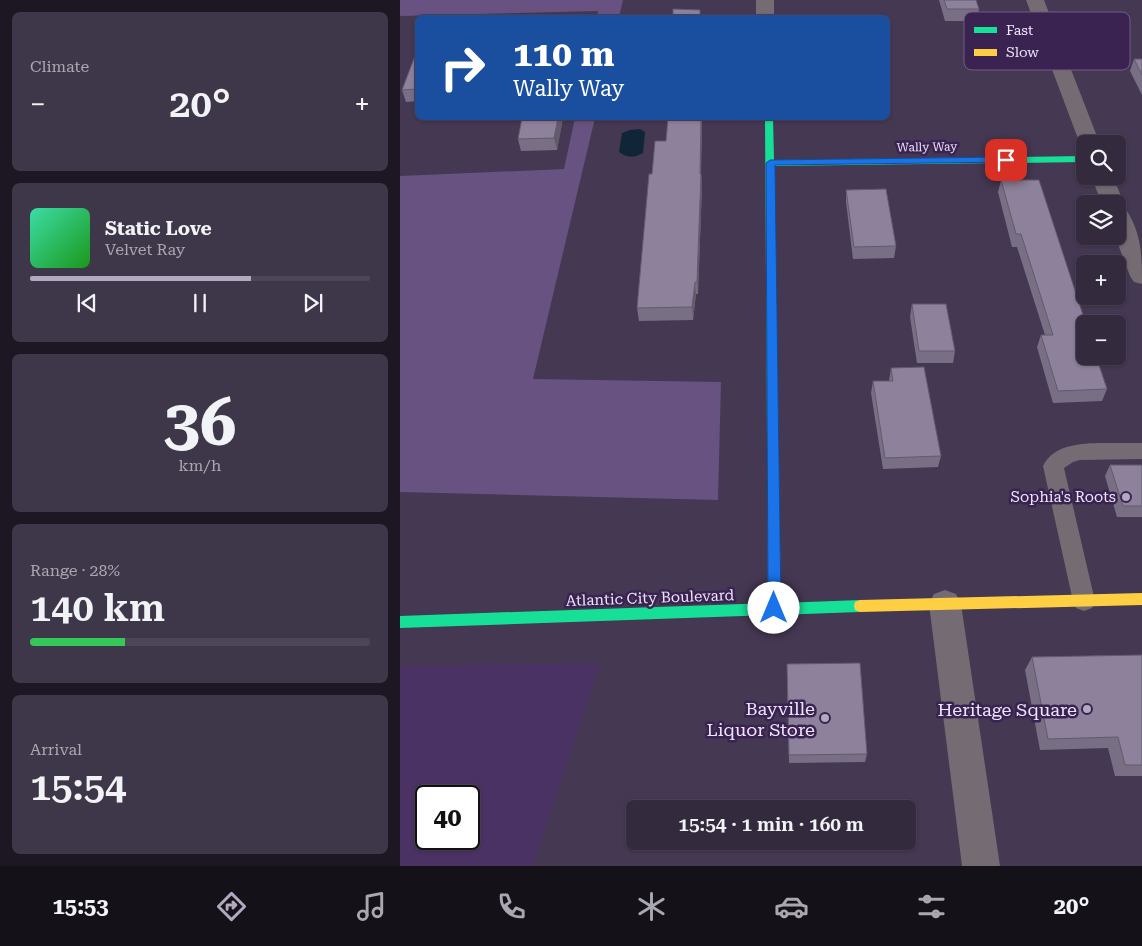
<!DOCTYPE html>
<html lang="en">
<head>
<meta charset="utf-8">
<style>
	:root { --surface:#332a3e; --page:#3e3649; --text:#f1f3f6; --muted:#a9a7b0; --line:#4e4658; --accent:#b2a8c0 }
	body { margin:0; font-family:"Roboto Serif",serif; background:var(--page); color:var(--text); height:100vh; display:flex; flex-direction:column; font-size:19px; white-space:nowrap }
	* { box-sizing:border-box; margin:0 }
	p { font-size:16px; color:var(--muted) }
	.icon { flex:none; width:28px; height:28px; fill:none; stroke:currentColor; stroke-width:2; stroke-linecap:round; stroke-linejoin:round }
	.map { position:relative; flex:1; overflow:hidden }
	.details { display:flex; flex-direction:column; gap:12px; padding:12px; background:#1c1722; width:400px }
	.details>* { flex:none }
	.banner { position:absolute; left:15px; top:15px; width:475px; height:105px; border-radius:8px; box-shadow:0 1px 4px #0004,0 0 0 1px var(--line); background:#1a4fa0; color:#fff; overflow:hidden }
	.controls { position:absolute; left:676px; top:135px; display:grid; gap:10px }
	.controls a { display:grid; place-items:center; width:50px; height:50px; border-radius:8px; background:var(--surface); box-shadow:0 1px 4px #0004,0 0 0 1px var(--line); font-size:25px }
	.speed { position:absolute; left:15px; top:785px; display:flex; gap:10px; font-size:25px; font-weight:700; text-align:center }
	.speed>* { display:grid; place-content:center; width:65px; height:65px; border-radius:50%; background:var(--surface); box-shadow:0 1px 4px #0004,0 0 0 1px var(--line); line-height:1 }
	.speed .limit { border:2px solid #111; border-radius:8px; background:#fff; color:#111 }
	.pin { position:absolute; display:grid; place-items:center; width:42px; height:42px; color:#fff; margin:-21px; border-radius:10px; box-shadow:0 2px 8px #0006 }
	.me { position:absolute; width:55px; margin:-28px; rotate:0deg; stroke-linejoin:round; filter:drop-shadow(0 0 4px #0008) }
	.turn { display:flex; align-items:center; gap:18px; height:105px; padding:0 15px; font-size:22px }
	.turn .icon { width:65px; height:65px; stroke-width:2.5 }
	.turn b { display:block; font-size:35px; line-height:42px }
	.big { font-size:38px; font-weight:600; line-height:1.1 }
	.details .card { flex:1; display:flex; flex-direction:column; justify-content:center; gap:8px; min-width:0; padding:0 18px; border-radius:8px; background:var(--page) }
	.details .dial { align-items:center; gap:0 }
	.dial b { font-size:65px; line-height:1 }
	.song { display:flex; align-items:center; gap:15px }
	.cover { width:60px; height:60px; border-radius:8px; background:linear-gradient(135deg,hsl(160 70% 55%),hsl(120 70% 35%)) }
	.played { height:5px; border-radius:2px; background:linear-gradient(90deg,var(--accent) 65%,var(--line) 65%) }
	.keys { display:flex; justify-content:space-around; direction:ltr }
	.heat { display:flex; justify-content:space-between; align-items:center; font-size:28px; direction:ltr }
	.charge { height:8px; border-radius:4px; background:linear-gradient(90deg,#34c759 28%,var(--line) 0) }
	.trip { position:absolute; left:226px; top:800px; width:290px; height:50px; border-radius:8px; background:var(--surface); box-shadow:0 1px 4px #0004,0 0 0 1px var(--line); font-weight:600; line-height:50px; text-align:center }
	.tab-bar { display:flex; height:80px; justify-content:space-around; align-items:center; background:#141119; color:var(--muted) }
	.tab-bar .icon { width:35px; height:35px }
	.tab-bar .selected { color:var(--accent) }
	.tab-bar b { font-size:22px; color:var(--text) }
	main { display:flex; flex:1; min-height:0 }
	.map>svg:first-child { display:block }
	.built { fill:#4b3264; fill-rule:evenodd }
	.green { fill:#685282 }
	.water { fill:#112538 }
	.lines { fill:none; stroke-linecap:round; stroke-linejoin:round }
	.lane { fill:#756b72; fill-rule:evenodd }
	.street { fill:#756b72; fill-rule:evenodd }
	.fast { fill:#16e098; fill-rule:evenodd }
	.slow { fill:#ffcf43; fill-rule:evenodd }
	.wall { fill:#796f85 }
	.shaded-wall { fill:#635a6c }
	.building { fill:#8d819b; stroke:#635a6c }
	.route { fill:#1a73e8; stroke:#114b97 }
	.poi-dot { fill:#b2a8c0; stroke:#3a2351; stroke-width:2 }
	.labels { text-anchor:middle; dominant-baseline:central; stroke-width:5; stroke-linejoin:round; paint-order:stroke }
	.far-street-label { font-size:12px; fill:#eee4fb; stroke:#3a2351 }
	.poi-label { font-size:15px; fill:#eee4fb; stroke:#3a2351; text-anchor:end }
	.street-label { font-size:15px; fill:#eee4fb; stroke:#3a2351 }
	.near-poi-label { font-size:18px; fill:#eee4fb; stroke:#3a2351; text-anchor:end }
	.key { fill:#3a2351; stroke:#705d84; stroke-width:1 }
	.key-label { font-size:14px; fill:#eee4fb }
</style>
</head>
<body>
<main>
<section class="details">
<div class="card"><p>Climate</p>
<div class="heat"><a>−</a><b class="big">20°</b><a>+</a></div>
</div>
<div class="card">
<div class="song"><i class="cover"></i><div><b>Static Love</b><p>Velvet Ray</p></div></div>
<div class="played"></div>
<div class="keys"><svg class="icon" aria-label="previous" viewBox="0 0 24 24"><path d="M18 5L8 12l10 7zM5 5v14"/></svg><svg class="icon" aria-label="pause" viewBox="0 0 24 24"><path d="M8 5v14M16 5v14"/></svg><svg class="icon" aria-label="next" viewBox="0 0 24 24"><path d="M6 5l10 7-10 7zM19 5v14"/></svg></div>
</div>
<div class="card dial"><b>36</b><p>km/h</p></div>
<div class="card"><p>Range · 28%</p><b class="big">140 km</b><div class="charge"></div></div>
<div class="card"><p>Arrival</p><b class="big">15:54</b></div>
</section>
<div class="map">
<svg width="742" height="866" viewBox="0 0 742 866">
	<rect width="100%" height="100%" fill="#443852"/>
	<path class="built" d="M200 663 133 866H0V666ZM26 796H69V839H26Z"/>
	<g class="green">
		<polygon points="0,0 223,0 219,17 197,18 198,11 0,16"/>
		<polygon points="175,118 195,118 133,379 321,382 318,500 0,492 0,176 164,169"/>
	</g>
	<path class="water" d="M240 129 245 132 243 153C234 158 227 158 219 152L222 133 230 130Z"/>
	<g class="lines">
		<path class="lane" d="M708 443H742V459L680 460 673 462 664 468 695 601 692 608 684 611 676 608 673 601 643 466C654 443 685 443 708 443Z"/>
		<g class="street">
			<rect x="356" y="0" width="18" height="18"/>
			<polygon points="626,0 644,0 700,144 685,144 685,149 680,144"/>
			<path d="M691 176H713L724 204 722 208 726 209C742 235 742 255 742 284L734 282 730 276 715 236H718V204H702Z"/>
			<polygon points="545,590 556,594 561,604 600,866 562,866 529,604 534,594"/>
		</g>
		<polygon class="fast" points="365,118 373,118 374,160 685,156 685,162 374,166 381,603 460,600 465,602 466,606 465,610 460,612 0,628 0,616 368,603"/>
		<polygon class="slow" points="742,593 742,605 460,612 455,610 454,606 455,602 460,600"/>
	</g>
	<g class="wall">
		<polygon points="539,0 576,0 579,9 577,21 545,21"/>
		<polygon points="18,48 18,101 6,102 2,90"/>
		<polygon points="734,59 742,59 742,95 730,71"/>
		<polygon points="59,118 163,118 157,150 121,151 118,139 122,119 60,120"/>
		<polygon points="268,118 302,118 302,125 301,174 302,186 298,294 296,294 293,320 239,321 237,308 252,174 266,141"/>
		<polygon points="601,180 707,389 702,401 653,403 637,347 641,335 645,335 617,247 612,247 598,192"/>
		<polygon points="446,190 496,246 494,258 453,259 446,202"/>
		<polygon points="512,304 555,351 553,363 517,363 510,317"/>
		<polygon points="491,368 541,456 538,467 483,469 471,393 473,381 489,381"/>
		<polygon points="710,465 742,465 742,517 717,517 705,476"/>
		<polygon points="742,655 742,776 715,776 708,748 640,750 625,670 632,657"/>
		<polygon points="387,664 467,754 465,762 389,763"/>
	</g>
	<g class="shaded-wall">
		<polygon points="158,118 163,118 157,150 154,138"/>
		<polygon points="301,118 302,125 300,186 300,174"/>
		<polygon points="301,174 302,186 298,294 297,282"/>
		<polygon points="295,282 296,294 293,320 292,307"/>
	</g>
	<g class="building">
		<polygon points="544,0 576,0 579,9 547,9"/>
		<polygon points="273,9 300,10 300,18 273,18"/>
		<polygon points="18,48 18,89 2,90"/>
		<polygon points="734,59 742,59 742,75"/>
		<polygon points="122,118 158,118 154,138 118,139"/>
		<polygon points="268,118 301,118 300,174 301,174 297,282 295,282 292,307 237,308 249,174 252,174 255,141 266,141"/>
		<polygon points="601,180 639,180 686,324 685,324 685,356 696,356 707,389 658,391 641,335 653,335 621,234 616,234"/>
		<polygon points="486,189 496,246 454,247 446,190"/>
		<polygon points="512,304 546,304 555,351 519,351"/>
		<polygon points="524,367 541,456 485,458 473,381 493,381 491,368"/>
		<polygon points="710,465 742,465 742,506 723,506"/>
		<polygon points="742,655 742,765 725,765 718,737 648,739 632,657"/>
		<polygon points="460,663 467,754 389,755 387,664"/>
	</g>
	<polygon class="route" points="606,157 609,158 609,162 375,165 381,608 379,612 374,614 370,612 368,608 366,163 370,160"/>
	<g class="poi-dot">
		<circle cx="726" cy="497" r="5"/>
		<circle cx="687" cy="709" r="5"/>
		<circle cx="425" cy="718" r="5"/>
	</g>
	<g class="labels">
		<g class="far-street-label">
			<text transform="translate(527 147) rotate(-1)">Wally Way</text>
		</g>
		<g class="poi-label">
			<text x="716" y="497">Sophia's Roots</text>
		</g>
		<g class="street-label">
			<text transform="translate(250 598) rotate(-2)">Atlantic City Boulevard</text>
		</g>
		<g class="near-poi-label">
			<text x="415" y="708">Bayville<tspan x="415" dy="21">Liquor Store</tspan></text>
			<text x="677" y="709">Heritage Square</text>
		</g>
	</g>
	<rect x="564" y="12" width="166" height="58" rx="8" class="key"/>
	<rect x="574" y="27" width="23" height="6" fill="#16e098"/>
	<rect x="574" y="49" width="23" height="7" fill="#ffcf43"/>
	<g class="key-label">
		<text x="606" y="35">Fast</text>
		<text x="606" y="57">Slow</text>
	</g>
</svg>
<div class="controls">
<a><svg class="icon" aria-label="search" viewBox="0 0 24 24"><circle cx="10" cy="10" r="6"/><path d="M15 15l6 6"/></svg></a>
<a><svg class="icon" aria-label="layers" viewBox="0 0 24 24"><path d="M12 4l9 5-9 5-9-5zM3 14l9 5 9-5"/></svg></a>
<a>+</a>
<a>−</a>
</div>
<div class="speed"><div class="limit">40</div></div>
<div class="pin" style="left:606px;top:160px;background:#d93025"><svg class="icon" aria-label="arrive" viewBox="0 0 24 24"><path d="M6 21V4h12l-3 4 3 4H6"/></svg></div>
<svg class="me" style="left:374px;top:608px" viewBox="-20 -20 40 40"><circle r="19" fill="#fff"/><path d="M0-13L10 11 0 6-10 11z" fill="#1a73e8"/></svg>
<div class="trip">15:54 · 1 min · 160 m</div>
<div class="banner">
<div class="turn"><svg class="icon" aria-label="right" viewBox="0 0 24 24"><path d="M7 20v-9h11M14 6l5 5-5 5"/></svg><div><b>110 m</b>Wally Way</div></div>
</div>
</div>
</main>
<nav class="tab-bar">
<b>15:53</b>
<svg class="icon selected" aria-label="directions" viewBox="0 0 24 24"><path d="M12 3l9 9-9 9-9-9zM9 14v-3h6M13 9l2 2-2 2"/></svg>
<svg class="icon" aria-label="music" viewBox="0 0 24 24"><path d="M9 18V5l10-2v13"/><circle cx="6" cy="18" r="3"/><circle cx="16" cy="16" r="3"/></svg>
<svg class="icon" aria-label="phone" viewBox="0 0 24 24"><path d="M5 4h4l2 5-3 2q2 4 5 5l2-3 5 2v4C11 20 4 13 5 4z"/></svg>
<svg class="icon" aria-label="climate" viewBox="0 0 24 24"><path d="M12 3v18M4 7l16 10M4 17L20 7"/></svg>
<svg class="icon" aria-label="car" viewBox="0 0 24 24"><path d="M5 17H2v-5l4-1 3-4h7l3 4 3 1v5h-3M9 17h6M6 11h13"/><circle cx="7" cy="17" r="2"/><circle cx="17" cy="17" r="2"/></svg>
<svg class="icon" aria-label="filters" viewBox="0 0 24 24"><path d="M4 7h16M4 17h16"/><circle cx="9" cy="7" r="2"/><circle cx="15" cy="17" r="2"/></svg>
<b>20°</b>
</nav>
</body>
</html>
